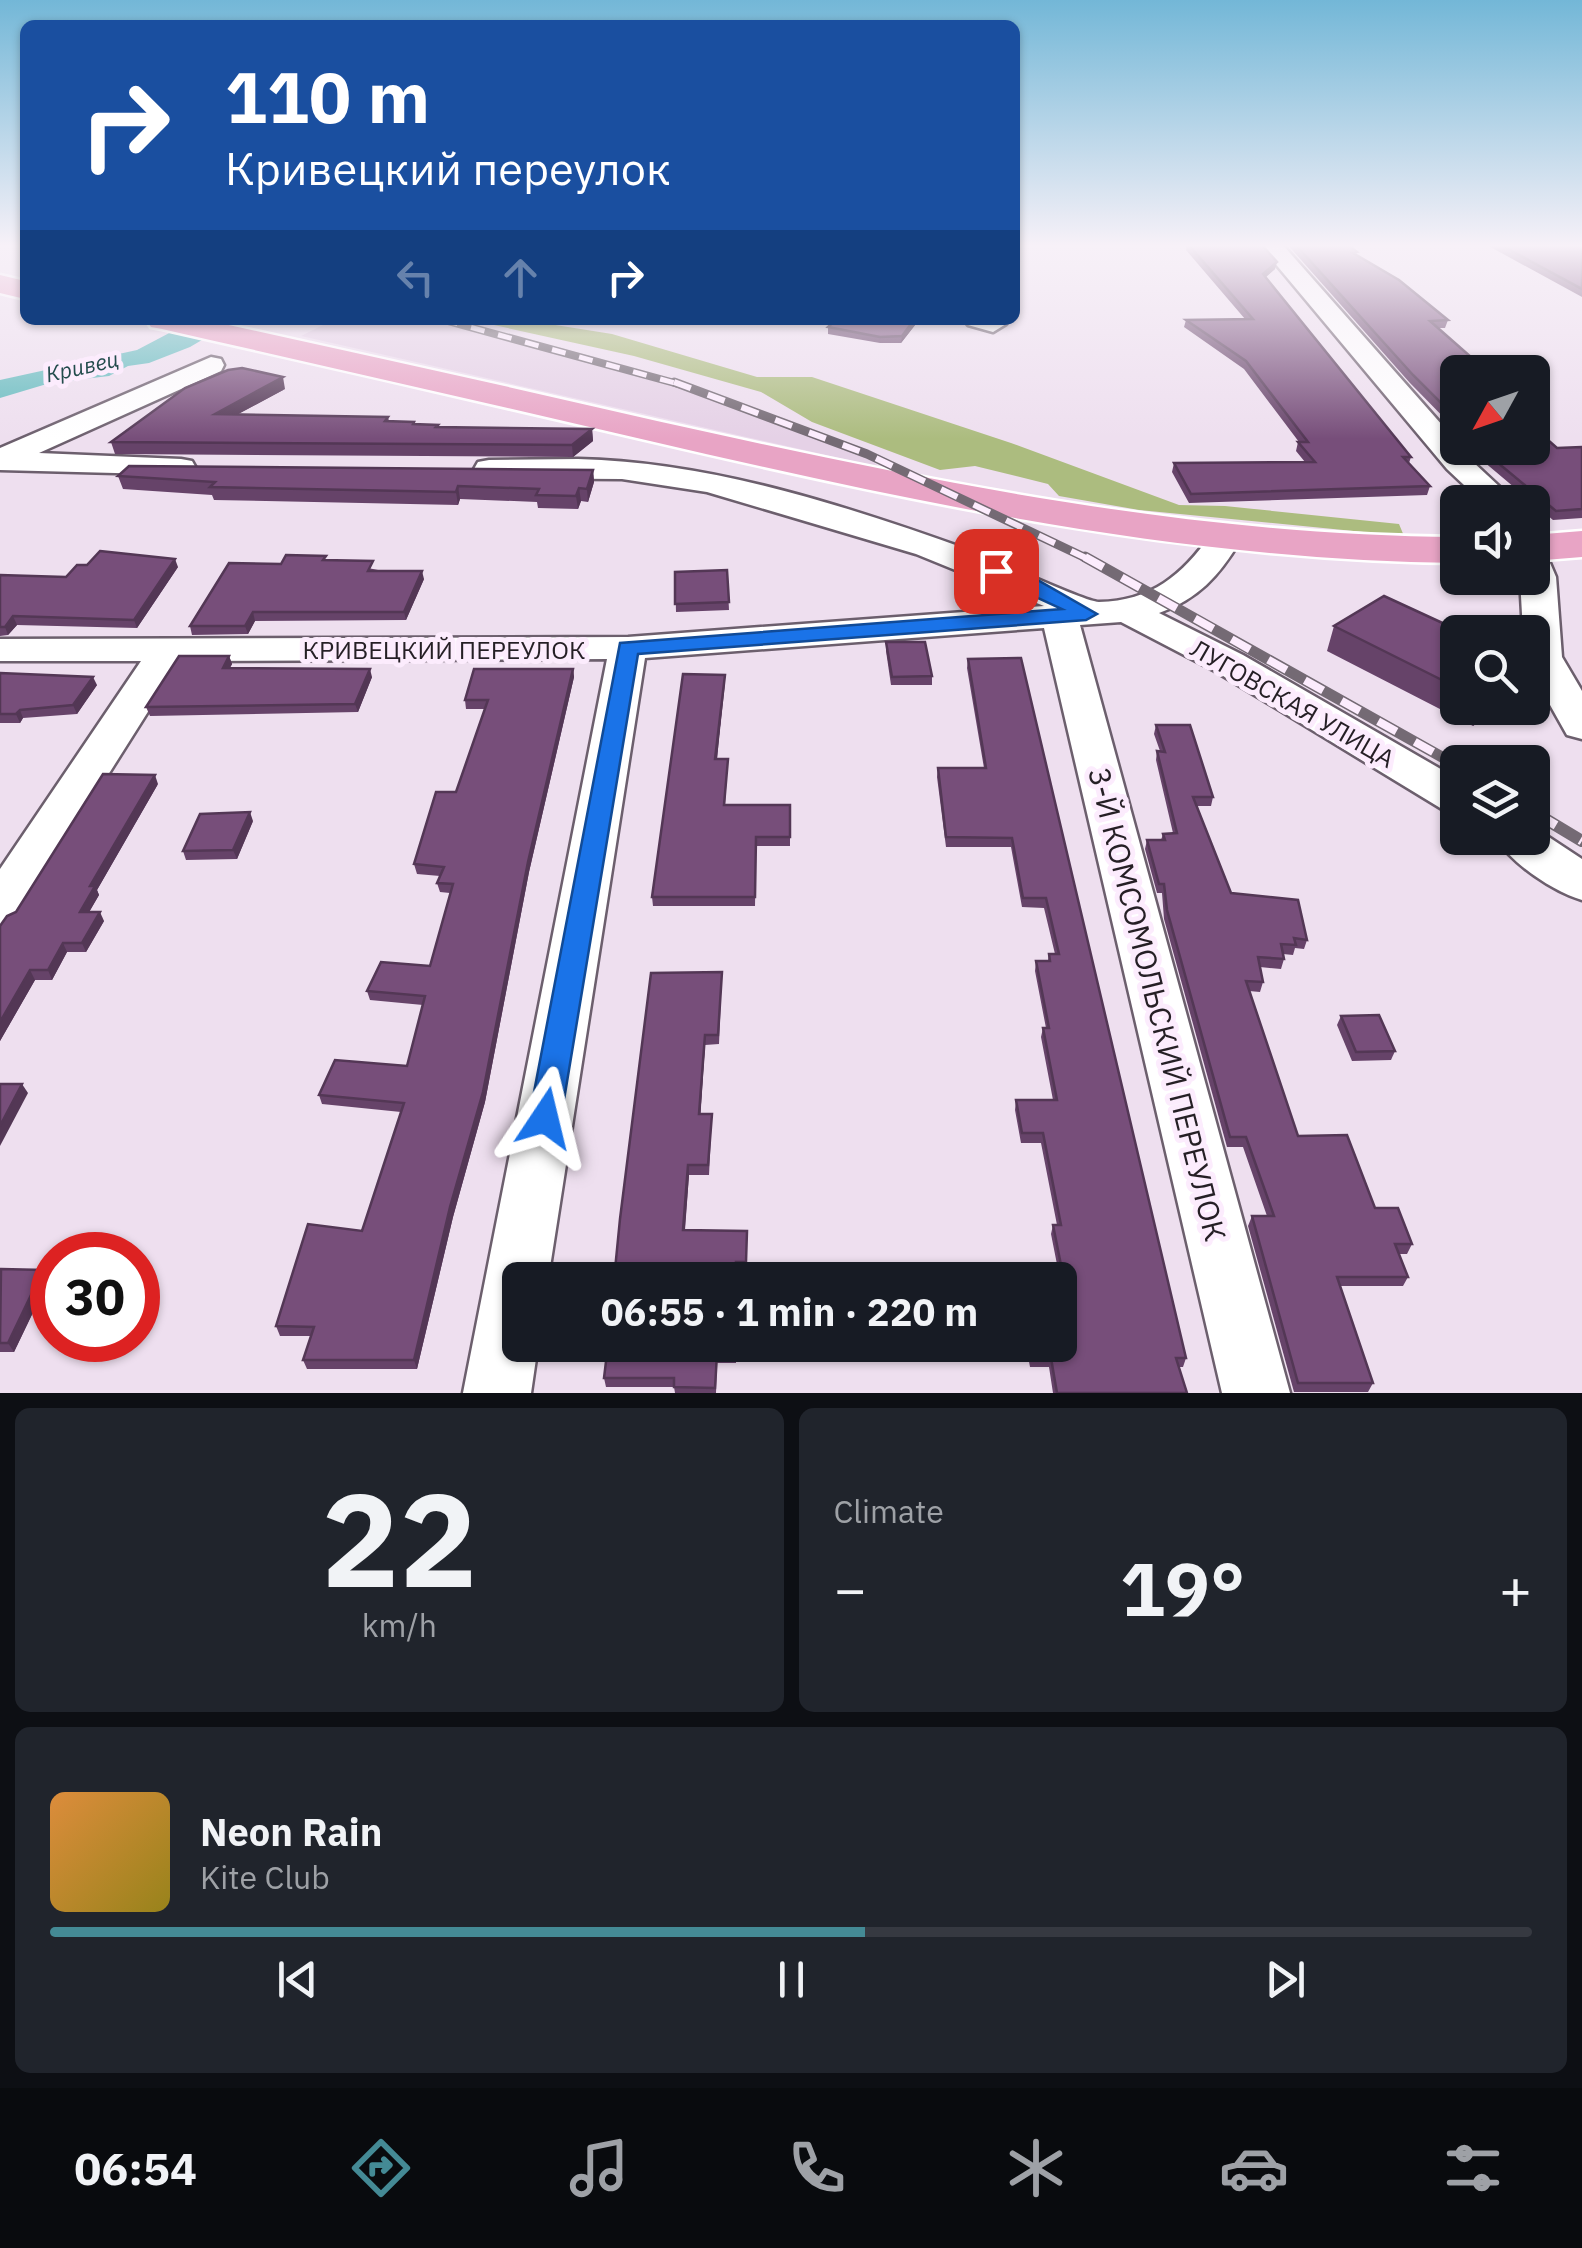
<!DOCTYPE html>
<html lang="en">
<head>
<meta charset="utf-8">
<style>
	:root { --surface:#171b24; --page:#20242c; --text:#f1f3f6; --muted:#9ea1a6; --line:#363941; --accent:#448a95 }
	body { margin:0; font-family:"IBM Plex Sans",sans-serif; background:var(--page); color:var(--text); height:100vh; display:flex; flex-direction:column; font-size:38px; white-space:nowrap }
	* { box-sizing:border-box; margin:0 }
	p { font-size:32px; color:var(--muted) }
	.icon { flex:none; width:55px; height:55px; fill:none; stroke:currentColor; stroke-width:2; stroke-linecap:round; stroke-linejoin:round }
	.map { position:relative; height:1393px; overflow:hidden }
	.details { display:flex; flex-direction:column; gap:15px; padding:15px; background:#0d0f14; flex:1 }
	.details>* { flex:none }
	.top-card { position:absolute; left:20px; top:20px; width:1000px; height:305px; border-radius:15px; box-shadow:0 2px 8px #0004; background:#1a4fa0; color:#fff; overflow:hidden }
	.needle { width:65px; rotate:230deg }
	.tools { position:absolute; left:1440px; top:355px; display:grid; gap:20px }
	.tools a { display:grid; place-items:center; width:110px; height:110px; border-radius:15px; background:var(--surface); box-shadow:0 2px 8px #0004; font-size:50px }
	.speed { position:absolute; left:30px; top:1232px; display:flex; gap:20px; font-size:50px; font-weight:700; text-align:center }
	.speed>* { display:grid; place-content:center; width:130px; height:130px; border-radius:50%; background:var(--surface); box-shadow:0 2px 8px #0004; line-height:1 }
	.speed .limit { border:15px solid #d22; background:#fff; color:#111 }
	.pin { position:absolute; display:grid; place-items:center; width:85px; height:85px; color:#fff; margin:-42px; border-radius:20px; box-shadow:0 5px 15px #0006 }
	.me { position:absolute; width:110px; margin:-55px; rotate:10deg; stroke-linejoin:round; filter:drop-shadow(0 0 8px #0008) }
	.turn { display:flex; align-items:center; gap:35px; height:210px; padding:0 40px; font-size:45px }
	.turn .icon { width:130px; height:130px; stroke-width:2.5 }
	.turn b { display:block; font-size:70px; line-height:85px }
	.lanes { display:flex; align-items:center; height:95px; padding:0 40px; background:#0003; justify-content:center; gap:50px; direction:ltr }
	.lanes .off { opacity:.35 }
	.big { font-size:75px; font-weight:800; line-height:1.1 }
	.details .widget { flex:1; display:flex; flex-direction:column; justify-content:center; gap:15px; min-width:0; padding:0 35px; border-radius:15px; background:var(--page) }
	.details .dial { align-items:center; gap:0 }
	.dial b { font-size:130px; line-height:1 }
	.song { display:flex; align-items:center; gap:30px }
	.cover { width:120px; height:120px; border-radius:15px; background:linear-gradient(135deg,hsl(30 70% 55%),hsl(50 70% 35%)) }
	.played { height:10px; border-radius:5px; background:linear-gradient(90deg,var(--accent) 55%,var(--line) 55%) }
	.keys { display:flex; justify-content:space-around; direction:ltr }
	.heat { display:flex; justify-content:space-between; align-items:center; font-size:55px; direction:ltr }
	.details .tiles { flex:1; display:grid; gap:15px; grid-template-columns:1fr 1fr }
	.widget:last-child { grid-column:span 2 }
	.trip { position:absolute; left:502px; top:1262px; width:575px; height:100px; border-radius:15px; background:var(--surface); box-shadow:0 2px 8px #0004; font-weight:800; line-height:100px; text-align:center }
	.menu { display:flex; height:160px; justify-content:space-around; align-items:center; background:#090b0e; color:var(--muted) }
	.menu .icon { width:70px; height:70px }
	.menu .active { color:var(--accent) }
	.menu b { font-size:45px; color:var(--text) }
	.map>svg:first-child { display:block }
	.built { fill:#e5d1e6 }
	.forest { fill:#acbc7f }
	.water { fill:#64bbbe }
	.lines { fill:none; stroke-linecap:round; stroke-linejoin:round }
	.minor-casing { stroke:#6c5f6d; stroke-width:5 }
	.major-casing { stroke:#fff; stroke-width:5 }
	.minor { fill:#fff; fill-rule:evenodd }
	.major { fill:#e8a4c5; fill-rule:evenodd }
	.rail-far3-casing { stroke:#746a74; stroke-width:8 }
	.rail-far2-casing { stroke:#746a74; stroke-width:9 }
	.rail-far1-casing { stroke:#746a74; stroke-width:11 }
	.rail-casing { stroke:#746a74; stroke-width:12 }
	.rail-far3 { stroke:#fcecfd; stroke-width:5; stroke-dasharray:14; stroke-linecap:butt }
	.rail-far2 { stroke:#fcecfd; stroke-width:6; stroke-dasharray:18; stroke-linecap:butt }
	.rail-far1 { stroke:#fcecfd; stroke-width:8; stroke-dasharray:21; stroke-linecap:butt }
	.rail { stroke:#fcecfd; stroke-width:9; stroke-dasharray:28; stroke-linecap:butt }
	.wall { fill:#664369 }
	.shaded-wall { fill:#533755 }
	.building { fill:#774e7a; stroke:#533755; stroke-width:2.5 }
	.route { fill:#1a73e8; stroke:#114b97; stroke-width:2.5 }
	.labels { text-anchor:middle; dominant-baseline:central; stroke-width:10; stroke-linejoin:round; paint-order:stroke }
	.far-water-label { font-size:22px; font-style:italic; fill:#224b4c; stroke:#fcecfd }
	.street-label { font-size:25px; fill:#251f25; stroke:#fcecfd }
	.near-street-label { font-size:30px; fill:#251f25; stroke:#fcecfd }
</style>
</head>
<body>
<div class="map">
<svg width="1582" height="1393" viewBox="0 0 1582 1393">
	<rect width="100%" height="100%" fill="#eedfef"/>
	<polygon class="built" points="333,320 450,320 595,357 739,405 864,454 879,467 301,336"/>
	<polygon class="forest" points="471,320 524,320 612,334 757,377 812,377 1011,443 1179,505 1225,506 1399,524 1404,536 1139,510 1059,496 1048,484 975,466 940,470 812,422 761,392 634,356"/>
	<polygon class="water" points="194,320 236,320 190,347 149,363 128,366 109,376 50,383 0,398 0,380 137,350"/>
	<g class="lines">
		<g class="minor-casing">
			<g id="minor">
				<polygon points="1259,244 1282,244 1458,443 1458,448 1516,502 1482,502 1447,469"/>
				<polygon points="964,320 1003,320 1006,324 993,332 968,325"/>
				<polygon points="211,357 221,359 224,365 221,371 39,453 181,459 192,461 196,468 192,475 0,470 0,448"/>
				<path d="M578 459C712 462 847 506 972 551 995 559 1084 602 1099 602 1151 601 1183 575 1211 534H1235L1240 541C1219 576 1198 599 1159 613L1243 655 1458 779V813L1442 809 1215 671 1121 622 1080 625 1290 1393H1222L1044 628 645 658 548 1280H520V1345H538L531 1393H463L607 659 180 661 17 919 0 925V869L141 661H0V639L628 637 1044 606 916 554 707 492 622 479 489 478 478 476 474 469 478 462 489 460Z"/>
				<polygon points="1532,546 1544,549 1556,577 1562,657 1582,691 1582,739 1567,735 1532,673 1532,632 1523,632 1520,578 1532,578"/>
				<path d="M1532 826 1582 859V900C1554 892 1512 864 1496 838H1532Z"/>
			</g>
		</g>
		<g class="major-casing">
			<g id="major">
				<polygon points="0,275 25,281 25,299 0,293"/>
				<path d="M146 320H206C356 353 507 386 657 421 922 480 1185 535 1458 537V563C1182 560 917 503 650 441 487 403 325 366 162 329L151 327Z"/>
				<polygon points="1582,531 1582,557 1532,561 1532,535"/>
			</g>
		</g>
		<use href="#minor" class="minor"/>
		<use href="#major" class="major"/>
		<g class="rail-far3-casing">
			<polyline id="rail-far3" points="444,320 682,385"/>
		</g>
		<g class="rail-far2-casing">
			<polyline id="rail-far2" points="674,382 867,454 1090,560"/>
		</g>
		<g class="rail-far1-casing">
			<polyline id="rail-far1" points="1085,557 1458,766"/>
		</g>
		<g class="rail-casing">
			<polyline id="rail" points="1532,811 1582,841"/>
		</g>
		<use href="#rail-far3" class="rail-far3"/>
		<use href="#rail-far2" class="rail-far2"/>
		<use href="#rail-far1" class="rail-far1"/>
		<use href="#rail" class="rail"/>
	</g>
	<g class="wall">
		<polygon points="1187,244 1275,269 1266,277 1411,457 1409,463 1430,486 1427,495 1189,503 1172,472 1174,463 1305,462 1296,451 1298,442 1299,442 1244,369 1184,327 1186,320 1245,319 1186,250"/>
		<polygon points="1287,244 1347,244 1357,252 1356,255 1448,320 1445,328 1438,328 1458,372 1458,432 1410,383"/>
		<polygon points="1485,244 1582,244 1582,297"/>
		<polygon points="831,320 919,320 901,343 880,343 828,334 828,327 835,321"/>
		<polygon points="285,389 238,414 388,417 389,421 438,427 592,429 593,441 573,457 115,454 111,442"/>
		<polygon points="1582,447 1582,518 1553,520 1477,456 1478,453 1473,448"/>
		<polygon points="593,470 594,482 588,502 581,501 578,509 538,508 537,502 460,499 458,505 214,500 212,495 123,489 118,476"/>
		<polygon points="327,560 424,579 406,620 255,621 248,634 192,635 190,626 281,564"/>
		<polygon points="178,567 137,628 17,625 8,635 0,636 0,575 66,577"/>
		<polygon points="727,570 729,610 676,612 675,572"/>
		<polygon points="1334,626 1458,632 1458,708 1497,708 1473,726 1327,651"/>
		<polygon points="886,642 932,676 932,685 891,685 886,651"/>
		<polygon points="229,656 232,664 230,668 372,677 358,712 150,716 146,707"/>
		<polygon points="1021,658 1186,1358 1183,1367 1179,1367 1187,1393 1053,1393 1049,1367 1030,1367 1026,1345 1060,1345 1069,1325 1051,1234 1053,1225 1057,1225 1041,1143 1021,1143 1015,1110 1016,1100 1053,1100 1041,1037 1043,1028 1046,1028 1035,971 1036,961 1048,961 1049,954 1055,954 1044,908 1022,907 1011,847 946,847 937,777 938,768 984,768 967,668 968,659"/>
		<polygon points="573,669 574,677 529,872 485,1102 453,1217 417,1369 307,1369 303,1360 311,1336 280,1336 276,1326 362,1231 401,1112 322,1104 319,1095 407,1066 423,1005 370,1000 367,991 430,966 450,893 440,892 437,883 440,876 417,874 414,864 456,792 485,709 466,709 465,700"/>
		<polygon points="0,673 97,685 77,714 23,718 20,723 0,723"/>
		<polygon points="725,675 717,759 728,759 725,805 790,805 790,846 756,846 755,906 653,906 652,897"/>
		<polygon points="1156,725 1213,797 1211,806 1197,806 1231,893 1307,940 1304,949 1295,948 1293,955 1283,954 1284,959 1281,969 1260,967 1263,982 1260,992 1249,991 1298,1136 1412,1244 1407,1254 1398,1254 1408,1277 1403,1286 1340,1286 1373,1383 1368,1392 1294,1392 1248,1226 1252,1216 1267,1216 1243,1147 1227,1147 1164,919 1162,893 1157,893 1145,849 1147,840 1161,840 1163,834 1173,833 1156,760 1157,751 1160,751 1154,734"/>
		<polygon points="158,784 97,890 99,895 89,912 104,921 86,952 67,952 52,980 35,980 0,1041 0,926"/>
		<polygon points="253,821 237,859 186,860 183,851"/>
		<polygon points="722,972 719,1044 705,1045 700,1114 712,1114 709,1175 689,1175 685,1230 747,1231 746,1271 614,1280"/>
		<polygon points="1341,1016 1395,1051 1391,1060 1352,1061 1337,1025"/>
		<polygon points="0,1270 49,1279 14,1352 0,1352"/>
		<polygon points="736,1345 736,1363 717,1363 716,1393 675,1393 674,1387 606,1387 604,1378"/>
	</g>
	<g class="shaded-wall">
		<polygon points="1277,262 1275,269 1261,281 1263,274"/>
		<polygon points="914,320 919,320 901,343 902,336"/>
		<polygon points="283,377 285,389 218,425 215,414"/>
		<polygon points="592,429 593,441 573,457 572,445"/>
		<polygon points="593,470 594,482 588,502 587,489"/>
		<polygon points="458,486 460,499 458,505 456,492"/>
		<polygon points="579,488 581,501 578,509 576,496"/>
		<polygon points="175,559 178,567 137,628 134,620"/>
		<polygon points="422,571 424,579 406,620 404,612"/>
		<polygon points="253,612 255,621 248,634 245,626"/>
		<polygon points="13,616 17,625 8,635 5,627"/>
		<polygon points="229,656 232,664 225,676 223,668"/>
		<polygon points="370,669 372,677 358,712 355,704"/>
		<polygon points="573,669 574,677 529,872 485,1102 453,1217 417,1369 414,1360"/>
		<polygon points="725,675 725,683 716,768 715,759"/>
		<polygon points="93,677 97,685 77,714 73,705"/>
		<polygon points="1480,708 1497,708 1473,726"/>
		<polygon points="20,710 23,718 20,723 16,714"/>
		<polygon points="155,775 158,784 97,890 99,895 84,921 80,912 90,886"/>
		<polygon points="250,812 253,821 237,859 233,850"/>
		<polygon points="100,912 104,921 86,952 82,943"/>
		<polygon points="63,943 67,952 52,980 48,970"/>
		<polygon points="30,970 35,980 0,1041 0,1022"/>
		<polygon points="705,1035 705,1045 700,1123 699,1114"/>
		<polygon points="22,1084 28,1093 0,1146 0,1126"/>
		<polygon points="688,1165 689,1175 684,1239 683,1230"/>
		<polygon points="43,1270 49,1279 14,1352 8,1343"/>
	</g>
	<g class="building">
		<polygon points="1188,244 1261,244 1277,262 1263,274 1411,457 1403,457 1430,486 1191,494 1174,463 1315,462 1298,442 1308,442 1246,361 1186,320 1253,319"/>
		<polygon points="1295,244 1347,244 1357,252 1353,253 1399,280 1448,320 1430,321 1488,372 1458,372 1458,420 1413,375"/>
		<polygon points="1499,244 1582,244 1582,289"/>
		<polygon points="836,320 914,320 902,336 880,337 828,327"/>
		<polygon points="242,368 283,377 215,414 388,417 385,421 414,422 413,424 438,425 436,427 592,429 572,445 111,442 185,388 228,370"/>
		<polygon points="1532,426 1557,448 1582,447 1582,509 1556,511 1480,448 1532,448"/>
		<polygon points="129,466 593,470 587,489 579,488 576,496 536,495 539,489 458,486 456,492 210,487 215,482 118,476"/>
		<polygon points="100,551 175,559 134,620 13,616 5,627 0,627 0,575 66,577 77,565 87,565"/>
		<polygon points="286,555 326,556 323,560 373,561 368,571 422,571 404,612 253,612 245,626 190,626 229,563 281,564"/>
		<polygon points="727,570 729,602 675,604 675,572"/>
		<polygon points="1384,596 1462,632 1458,632 1458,688 1334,626"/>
		<polygon points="886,642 925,642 932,676 892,677"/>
		<polygon points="179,656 229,656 223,668 370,669 355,704 146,707"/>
		<polygon points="1021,658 1186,1358 1176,1358 1187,1393 1057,1393 1051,1358 1032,1358 1030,1345 1060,1345 1060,1325 1073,1325 1053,1225 1061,1225 1043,1133 1022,1133 1016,1100 1057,1100 1043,1028 1049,1028 1036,961 1050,961 1049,954 1059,954 1046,898 1023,898 1012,838 946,837 938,768 986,768 968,659"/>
		<polygon points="474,669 573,669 528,862 483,1092 450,1207 414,1360 303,1360 314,1327 276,1326 308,1224 362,1231 404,1103 319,1095 335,1060 407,1066 425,996 367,991 381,962 430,966 453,884 437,883 444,867 414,864 436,792 456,792 488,700 465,700"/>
		<polygon points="0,673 93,677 73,705 20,710 16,714 0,714"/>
		<polygon points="683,674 725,675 715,759 728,759 724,805 790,805 790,837 756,837 755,897 652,897"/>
		<polygon points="1156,725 1190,725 1213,797 1193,797 1231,893 1298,900 1307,940 1294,938 1296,945 1281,944 1284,959 1258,957 1263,982 1246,981 1298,1136 1347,1135 1375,1208 1398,1208 1412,1244 1395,1244 1408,1277 1337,1277 1373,1383 1298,1383 1252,1216 1274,1216 1246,1137 1230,1137 1167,910 1164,884 1159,884 1147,840 1165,840 1163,834 1177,833 1157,751 1165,752"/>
		<polygon points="103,774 155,775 90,886 95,886 80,912 100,912 82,943 63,943 48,970 30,970 0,1022 0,926 7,916 16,912"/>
		<polygon points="250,812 233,850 183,851 200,814"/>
		<polygon points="722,972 718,1035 705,1035 699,1114 712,1114 708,1165 688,1165 683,1230 747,1231 746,1262 736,1262 736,1280 614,1280 620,1219 651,973"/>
		<polygon points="1379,1015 1395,1051 1356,1052 1341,1016"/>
		<polygon points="0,1084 22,1084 0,1126"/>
		<polygon points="1,1269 43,1270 8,1343 0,1343"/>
		<polygon points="608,1345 735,1345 735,1354 717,1354 715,1388 674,1387 674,1378 604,1378"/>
	</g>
	<linearGradient id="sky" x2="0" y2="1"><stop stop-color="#73b7d7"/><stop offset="0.56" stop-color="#f7f1f8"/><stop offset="1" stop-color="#f7f1f8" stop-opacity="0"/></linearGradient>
	<rect width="1582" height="439" fill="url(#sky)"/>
	<polygon class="route" points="996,565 1034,578 1097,614 1086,620 638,654 561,1118 557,1128 545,1132 534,1128 529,1118 620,643 1062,609 988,575 988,567"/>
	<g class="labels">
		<g class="far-water-label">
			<text transform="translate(82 366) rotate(-13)">Кривец</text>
		</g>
		<g class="street-label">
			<text x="444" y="649">КРИВЕЦКИЙ ПЕРЕУЛОК</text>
			<text transform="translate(1293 703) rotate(30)">ЛУГОВСКАЯ УЛИЦА</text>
		</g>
		<g class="near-street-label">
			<text transform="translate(1158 1004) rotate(76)">3-Й КОМСОМОЛЬСКИЙ ПЕРЕУЛОК</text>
		</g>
	</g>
</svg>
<div class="tools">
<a><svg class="needle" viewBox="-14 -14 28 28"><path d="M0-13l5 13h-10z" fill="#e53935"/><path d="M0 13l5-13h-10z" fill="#9ea1a6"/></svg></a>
<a><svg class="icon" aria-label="sound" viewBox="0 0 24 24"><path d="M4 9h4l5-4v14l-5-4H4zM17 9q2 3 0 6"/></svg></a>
<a><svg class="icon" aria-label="search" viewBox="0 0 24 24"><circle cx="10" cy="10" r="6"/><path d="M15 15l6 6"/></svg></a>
<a><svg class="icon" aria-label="layers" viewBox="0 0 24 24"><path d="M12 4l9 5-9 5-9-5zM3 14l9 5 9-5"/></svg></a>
</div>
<div class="speed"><div class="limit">30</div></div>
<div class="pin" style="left:996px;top:571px;background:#d93025"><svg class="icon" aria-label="arrive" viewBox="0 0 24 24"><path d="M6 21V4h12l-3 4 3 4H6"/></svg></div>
<svg class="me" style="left:545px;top:1118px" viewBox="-20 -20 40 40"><path d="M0-17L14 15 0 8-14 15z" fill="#1a73e8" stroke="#fff" stroke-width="4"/></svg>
<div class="trip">06:55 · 1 min · 220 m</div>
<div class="top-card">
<div class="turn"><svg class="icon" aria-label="right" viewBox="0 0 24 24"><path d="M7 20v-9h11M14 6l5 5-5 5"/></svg><div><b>110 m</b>Кривецкий переулок</div></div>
<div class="lanes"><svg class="icon off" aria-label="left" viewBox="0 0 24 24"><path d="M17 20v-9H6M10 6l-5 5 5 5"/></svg><svg class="icon off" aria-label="ahead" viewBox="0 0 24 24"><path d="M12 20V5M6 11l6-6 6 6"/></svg><svg class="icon" aria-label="right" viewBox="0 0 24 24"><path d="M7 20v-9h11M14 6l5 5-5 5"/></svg></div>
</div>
</div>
<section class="details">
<div class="tiles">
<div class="widget dial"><b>22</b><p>km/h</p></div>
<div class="widget"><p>Climate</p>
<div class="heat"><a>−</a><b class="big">19°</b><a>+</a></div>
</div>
<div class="widget">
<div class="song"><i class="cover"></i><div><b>Neon Rain</b><p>Kite Club</p></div></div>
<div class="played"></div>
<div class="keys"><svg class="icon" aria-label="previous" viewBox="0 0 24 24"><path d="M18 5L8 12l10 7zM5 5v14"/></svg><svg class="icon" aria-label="pause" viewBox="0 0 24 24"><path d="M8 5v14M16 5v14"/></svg><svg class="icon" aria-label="next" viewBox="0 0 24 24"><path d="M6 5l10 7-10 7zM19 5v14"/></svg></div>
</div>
</div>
</section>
<nav class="menu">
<b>06:54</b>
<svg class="icon active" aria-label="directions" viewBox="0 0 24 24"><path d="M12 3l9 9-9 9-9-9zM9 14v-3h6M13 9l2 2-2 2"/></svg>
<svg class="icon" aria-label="music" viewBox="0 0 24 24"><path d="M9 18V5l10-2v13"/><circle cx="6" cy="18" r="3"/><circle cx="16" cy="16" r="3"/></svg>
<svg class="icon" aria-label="phone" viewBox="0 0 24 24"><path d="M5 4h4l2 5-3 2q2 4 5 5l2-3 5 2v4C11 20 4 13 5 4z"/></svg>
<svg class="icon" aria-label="climate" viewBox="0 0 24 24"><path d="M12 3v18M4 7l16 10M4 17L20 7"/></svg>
<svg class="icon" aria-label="car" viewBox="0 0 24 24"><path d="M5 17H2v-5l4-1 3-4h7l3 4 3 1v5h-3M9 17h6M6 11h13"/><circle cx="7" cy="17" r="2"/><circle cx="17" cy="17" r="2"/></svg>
<svg class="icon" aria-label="filters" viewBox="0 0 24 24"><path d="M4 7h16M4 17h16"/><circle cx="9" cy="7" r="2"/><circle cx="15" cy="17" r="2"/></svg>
</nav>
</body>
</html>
